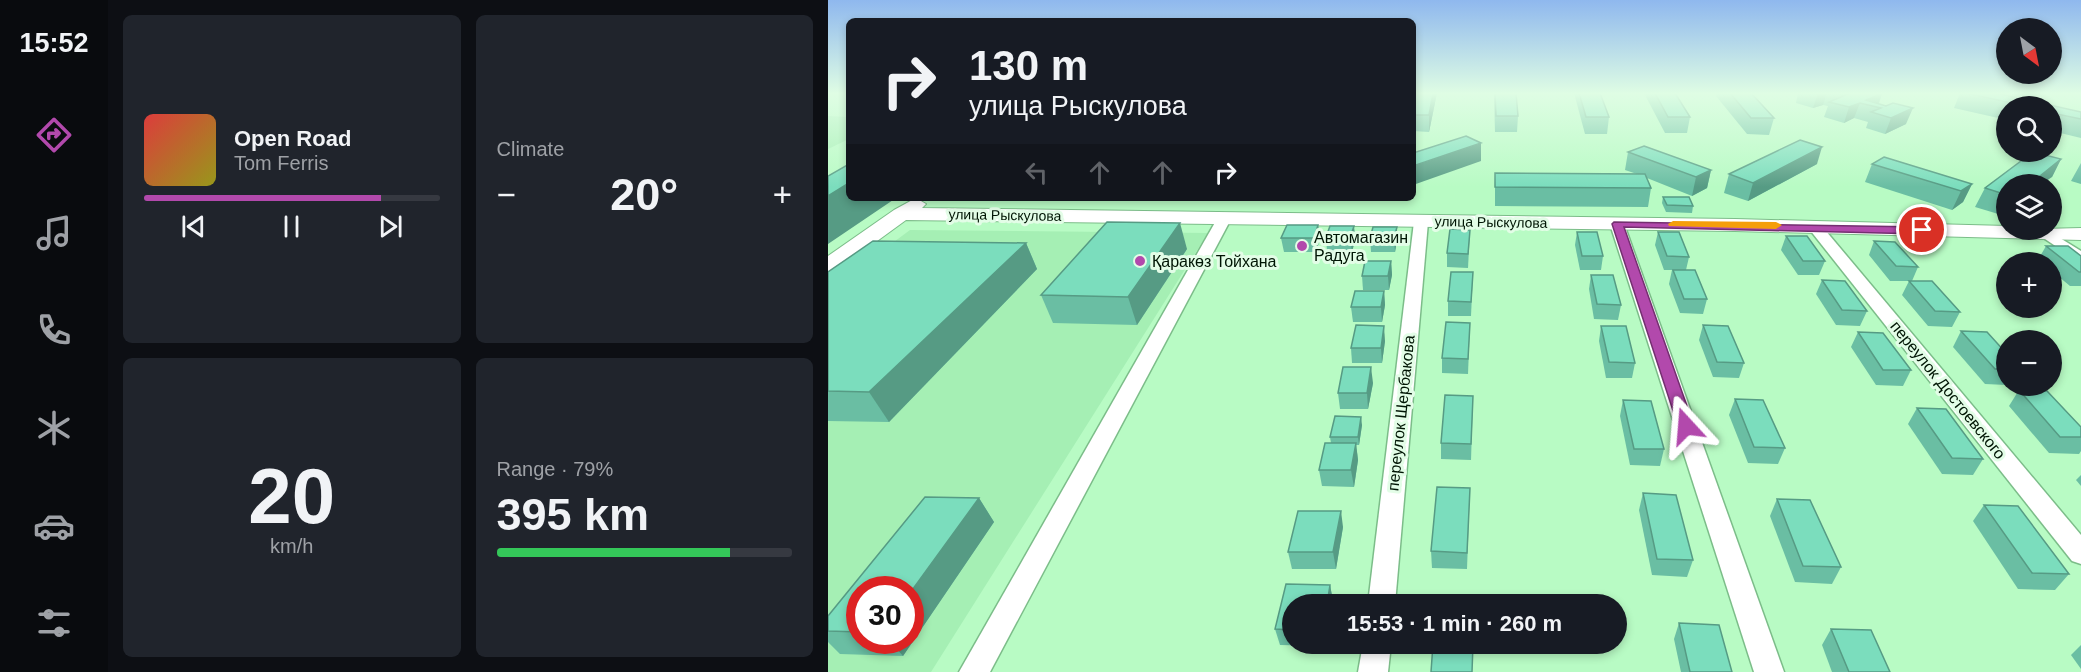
<!DOCTYPE html>
<html lang="en">
<head>
<meta charset="utf-8">
<style>
	:root { --surface:#171b24; --page:#20242c; --text:#f1f3f6; --muted:#9ea1a6; --line:#363941; --accent:#b249ac }
	body { margin:0; font-family:Arial,sans-serif; background:var(--page); color:var(--text); height:100vh; display:flex; flex-direction:column; font-size:22px; white-space:nowrap }
	* { box-sizing:border-box; margin:0 }
	p { font-size:20px; color:var(--muted) }
	.icon { flex:none; width:33px; height:33px; fill:none; stroke:currentColor; stroke-width:2; stroke-linecap:round; stroke-linejoin:round }
	.map { position:relative; flex:1; overflow:hidden }
	.panel { display:flex; flex-direction:column; gap:15px; padding:15px; background:#0d0f14; width:720px }
	.panel>* { flex:none }
	.guide { position:absolute; left:18px; top:18px; width:570px; height:183px; border-radius:9px; box-shadow:0 3px 9px #0003; background:#171b24; color:var(--text); overflow:hidden }
	.needle { width:39px; rotate:148deg }
	.fabs { position:absolute; left:1168px; top:18px; display:grid; gap:12px }
	.fabs a { display:grid; place-items:center; width:66px; height:66px; border-radius:50%; background:var(--surface); box-shadow:0 3px 9px #0003; font-size:30px }
	.speed { position:absolute; left:18px; top:576px; display:flex; gap:12px; font-size:30px; font-weight:700; text-align:center }
	.speed>* { display:grid; place-content:center; width:78px; height:78px; border-radius:50%; background:var(--surface); box-shadow:0 3px 9px #0003; line-height:1 }
	.speed .limit { border:9px solid #d22; background:#fff; color:#111 }
	.pin { position:absolute; display:grid; place-items:center; width:51px; height:51px; color:#fff; margin:-26px; border:3px solid #fff; border-radius:50%; box-shadow:0 2px 6px #0007 }
	.me { position:absolute; width:66px; margin:-33px; rotate:341deg; stroke-linejoin:round; filter:drop-shadow(0 0 4px #0008) }
	.turn { display:flex; align-items:center; gap:21px; height:126px; padding:0 24px; font-size:27px }
	.turn .icon { width:78px; height:78px; stroke-width:2.5 }
	.turn b { display:block; font-size:42px; line-height:51px }
	.lanes { display:flex; align-items:center; height:57px; padding:0 24px; background:#0003; justify-content:center; gap:30px; direction:ltr }
	.lanes .off { opacity:.35 }
	.big { font-size:45px; font-weight:600; line-height:1.1 }
	.panel .card { flex:1; display:flex; flex-direction:column; justify-content:center; gap:9px; min-width:0; padding:0 21px; border-radius:9px; background:var(--page) }
	.panel .dial { align-items:center; gap:0 }
	.dial b { font-size:78px; line-height:1 }
	.song { display:flex; align-items:center; gap:18px }
	.cover { width:72px; height:72px; border-radius:9px; background:linear-gradient(135deg,hsl(0 70% 55%),hsl(60 70% 35%)) }
	.played { height:6px; border-radius:3px; background:linear-gradient(90deg,var(--accent) 80%,var(--line) 80%) }
	.keys { display:flex; justify-content:space-around; direction:ltr }
	.heat { display:flex; justify-content:space-between; align-items:center; font-size:33px; direction:ltr }
	.charge { height:9px; border-radius:4px; background:linear-gradient(90deg,#34c759 79%,var(--line) 0) }
	.panel .tiles { flex:1; display:grid; gap:15px; grid-template-columns:repeat(2,1fr) }
	.trip { position:absolute; left:454px; top:594px; width:345px; height:60px; border-radius:30px; background:var(--surface); box-shadow:0 3px 9px #0003; font-weight:600; line-height:60px; text-align:center }
	main { display:flex; flex:1; min-height:0 }
	.tabs { display:flex; flex-direction:column; width:108px; justify-content:space-around; align-items:center; background:#090b0e; color:var(--muted) }
	.tabs .icon { width:42px; height:42px }
	.tabs .current { color:var(--accent) }
	.tabs b { font-size:27px; color:var(--text) }
	.map>svg:first-child { display:block }
	.built { fill:#a5efb4; fill-rule:evenodd }
	.lines { fill:none; stroke-linecap:round; stroke-linejoin:round }
	.street-casing { stroke:#7cbd89; stroke-width:3 }
	.secondary-casing { stroke:#7cbd89; stroke-width:2 }
	.street { fill:#fff; fill-rule:evenodd }
	.secondary { fill:#fff; fill-rule:evenodd }
	.wall { fill:#6abea3; fill-rule:evenodd }
	.shaded-wall { fill:#569b84 }
	.building { fill:#7bddbd; stroke:#569b84; stroke-width:1.5 }
	.route { fill:#b249ac; stroke:#742f70; stroke-width:1.5 }
	.slow { fill:#f59e0b }
	.poi-dot { fill:#b249ac; stroke:#e3fde7; stroke-width:2 }
	.labels { text-anchor:middle; dominant-baseline:central; stroke-width:6; stroke-linejoin:round; paint-order:stroke }
	.far-street-label { font-size:14px; fill:#001504; stroke:#e3fde7 }
	.poi-label { font-size:16px; fill:#001504; stroke:#e3fde7; text-anchor:start }
	.street-label { font-size:16px; fill:#001504; stroke:#e3fde7 }
</style>
</head>
<body>
<main>
<nav class="tabs">
<b>15:52</b>
<svg class="icon current" aria-label="directions" viewBox="0 0 24 24"><path d="M12 3l9 9-9 9-9-9zM9 14v-3h6M13 9l2 2-2 2"/></svg>
<svg class="icon" aria-label="music" viewBox="0 0 24 24"><path d="M9 18V5l10-2v13"/><circle cx="6" cy="18" r="3"/><circle cx="16" cy="16" r="3"/></svg>
<svg class="icon" aria-label="phone" viewBox="0 0 24 24"><path d="M5 4h4l2 5-3 2q2 4 5 5l2-3 5 2v4C11 20 4 13 5 4z"/></svg>
<svg class="icon" aria-label="climate" viewBox="0 0 24 24"><path d="M12 3v18M4 7l16 10M4 17L20 7"/></svg>
<svg class="icon" aria-label="car" viewBox="0 0 24 24"><path d="M5 17H2v-5l4-1 3-4h7l3 4 3 1v5h-3M9 17h6M6 11h13"/><circle cx="7" cy="17" r="2"/><circle cx="17" cy="17" r="2"/></svg>
<svg class="icon" aria-label="filters" viewBox="0 0 24 24"><path d="M4 7h16M4 17h16"/><circle cx="9" cy="7" r="2"/><circle cx="15" cy="17" r="2"/></svg>
</nav>
<section class="panel">
<div class="tiles">
<div class="card">
<div class="song"><i class="cover"></i><div><b>Open Road</b><p>Tom Ferris</p></div></div>
<div class="played"></div>
<div class="keys"><svg class="icon" aria-label="previous" viewBox="0 0 24 24"><path d="M18 5L8 12l10 7zM5 5v14"/></svg><svg class="icon" aria-label="pause" viewBox="0 0 24 24"><path d="M8 5v14M16 5v14"/></svg><svg class="icon" aria-label="next" viewBox="0 0 24 24"><path d="M6 5l10 7-10 7zM19 5v14"/></svg></div>
</div>
<div class="card"><p>Climate</p>
<div class="heat"><a>−</a><b class="big">20°</b><a>+</a></div>
</div>
<div class="card dial"><b>20</b><p>km/h</p></div>
<div class="card"><p>Range · 79%</p><b class="big">395 km</b><div class="charge"></div></div>
</div>
</section>
<div class="map">
<svg width="1253" height="672" viewBox="0 0 1253 672">
	<rect width="100%" height="100%" fill="#b8fbc4"/>
	<g class="built">
		<polygon points="0,116 21,117 21,139 0,149"/>
		<path d="M82 230 380 233 103 672H0V291ZM32 590H82V640H32Z"/>
	</g>
	<g class="lines">
		<g class="street-casing">
			<g id="street">
				<polygon points="396,215 403,219 162,672 131,672 389,219"/>
				<polygon points="593,218 600,222 567,604 540,604 586,222"/>
				<polygon points="789,220 796,224 956,672 926,672 782,224"/>
				<polygon points="987,223 992,224 1253,535 1253,564 1244,561 982,230 982,224"/>
				<polygon points="1219,230 1253,251 1253,263 1214,237 1212,234"/>
				<polygon points="535,644 563,644 560,672 530,672"/>
			</g>
		</g>
		<g class="secondary-casing">
			<polygon id="secondary" points="88,198 98,204 94,208 907,219 1179,226 1179,230 1253,228 1253,240 907,231 78,220 8,271 0,273 0,256 66,210"/>
		</g>
		<use href="#street" class="street"/>
		<use href="#secondary" class="secondary"/>
	</g>
	<g class="wall">
		<polygon points="585,93 609,93 601,132 585,131"/>
		<polygon points="666,93 688,93 690,116 689,132 667,132"/>
		<polygon points="746,93 772,93 781,117 779,134 757,134"/>
		<polygon points="816,93 847,93 862,117 859,133 837,133"/>
		<polygon points="889,93 923,93 946,118 941,135 919,134 888,96"/>
		<polygon points="970,93 1054,93 1051,104 1078,124 1057,134 1038,128 1040,122 1026,118 1016,123 996,117 1000,106 995,105 985,108 968,103"/>
		<polygon points="1132,93 1168,93 1253,112 1253,138 1224,131 1224,106 1179,106 1179,120 1126,108"/>
		<polygon points="1179,93 1207,93 1205,96 1181,95"/>
		<polygon points="800,152 883,170 879,188 864,196 819,178 823,188 820,207 667,206 667,173 809,174 797,170"/>
		<polygon points="1233,159 1224,177 1179,184 1179,215 1177,216 1147,207 1157,188"/>
		<polygon points="1253,163 1253,184 1243,181"/>
		<polygon points="989,164 920,201 896,193 901,174"/>
		<polygon points="1044,164 1144,184 1135,202 1124,210 1037,182"/>
		<polygon points="835,197 865,206 864,213 838,212 834,203"/>
		<polygon points="490,225 492,239 488,252 456,252 453,238"/>
		<polygon points="526,226 527,240 524,252 499,251 498,237"/>
		<polygon points="569,227 569,240 567,252 543,252 542,238"/>
		<polygon points="642,230 640,268 619,267 619,253"/>
		<polygon points="749,232 775,256 773,270 752,270 747,245"/>
		<polygon points="830,232 861,257 858,270 879,299 875,314 852,313 841,284 844,270 836,270 827,245"/>
		<polygon points="958,236 997,261 991,275 970,275 953,250"/>
		<polygon points="1046,241 1090,267 1084,281 1132,312 1124,327 1100,326 1074,295 1081,281 1062,281 1041,255"/>
		<polygon points="198,243 209,269 61,422 0,421 0,272"/>
		<polygon points="1218,246 1253,256 1253,286 1242,286 1224,271 1224,262 1213,262 1210,260"/>
		<polygon points="359,249 309,325 225,323 213,295"/>
		<polygon points="563,261 564,275 561,290 535,290 534,276"/>
		<polygon points="645,272 643,316 620,316 620,301"/>
		<polygon points="763,275 793,305 790,320 766,319 761,289"/>
		<polygon points="994,280 1039,311 1032,326 1008,325 988,294"/>
		<polygon points="556,291 557,305 554,322 525,322 523,307"/>
		<polygon points="642,323 640,374 614,373 614,358"/>
		<polygon points="875,325 916,363 911,378 885,377 871,340"/>
		<polygon points="773,326 807,363 804,378 778,378 771,341"/>
		<polygon points="1133,331 1179,354 1179,385 1157,384 1125,347"/>
		<polygon points="1030,332 1083,370 1075,386 1048,385 1023,347"/>
		<polygon points="557,341 554,363 524,363 523,348"/>
		<polygon points="545,383 540,409 512,409 510,393"/>
		<polygon points="1191,390 1253,437 1253,451 1251,454 1221,453 1181,406"/>
		<polygon points="645,396 643,460 613,459 613,443"/>
		<polygon points="907,399 957,448 950,464 920,463 901,415"/>
		<polygon points="795,400 836,449 832,466 802,465 792,416"/>
		<polygon points="1089,408 1155,459 1145,475 1114,474 1080,424"/>
		<polygon points="534,425 531,445 528,445 530,460 526,487 494,486 491,470 503,443 502,437"/>
		<polygon points="1253,475 1253,486 1248,480"/>
		<polygon points="642,488 639,569 604,568 603,551"/>
		<polygon points="815,493 865,560 859,577 824,575 811,510"/>
		<path d="M97 497 151 498 166 522 75 656 12 654 0 642V616ZM32 590H82V640H32Z"/>
		<polygon points="949,499 1013,567 1004,584 967,582 942,516"/>
		<polygon points="1156,505 1241,574 1227,590 1190,589 1145,521"/>
		<polygon points="515,527 508,569 464,569 460,552"/>
		<polygon points="458,584 502,585 505,601 505,604 465,604 465,644 498,644 498,646 452,645 447,629"/>
		<polygon points="851,623 904,672 853,672 846,639"/>
		<polygon points="1003,629 1062,672 1004,672 994,645"/>
		<polygon points="1253,645 1253,669 1243,655"/>
	</g>
	<g class="shaded-wall">
		<polygon points="605,93 609,93 601,132 601,115"/>
		<polygon points="990,93 999,93 995,105 985,108"/>
		<polygon points="1054,94 1049,107 1038,100"/>
		<polygon points="1032,103 1026,118 1016,123 1021,107"/>
		<polygon points="1085,108 1078,124 1057,134 1063,118"/>
		<polygon points="653,143 653,161 585,185 585,166"/>
		<polygon points="994,147 989,164 920,201 925,183"/>
		<polygon points="1233,159 1224,177 1214,184 1202,184"/>
		<polygon points="883,170 879,188 864,196 868,177"/>
		<polygon points="21,183 21,198 68,198 0,244 0,196"/>
		<polygon points="1144,184 1135,202 1124,210 1133,191"/>
		<polygon points="352,223 359,249 309,325 300,297"/>
		<polygon points="490,225 492,239 488,252 486,238"/>
		<polygon points="526,226 527,240 524,252 522,238"/>
		<polygon points="569,227 569,240 567,252 566,238"/>
		<polygon points="198,243 209,269 61,422 41,392"/>
		<polygon points="563,261 564,275 561,290 560,276"/>
		<polygon points="556,291 557,305 554,322 553,307"/>
		<polygon points="556,326 557,341 554,363 553,348"/>
		<polygon points="543,367 545,383 540,409 539,393"/>
		<polygon points="533,417 534,425 531,445 530,437"/>
		<polygon points="528,443 530,460 526,487 523,470"/>
		<polygon points="151,498 166,522 75,656 61,640 82,640 82,593"/>
		<polygon points="513,511 515,527 508,569 505,552"/>
		<polygon points="502,585 505,601 505,604 499,604"/>
	</g>
	<g class="building">
		<polygon points="585,93 605,93 601,115 585,115"/>
		<polygon points="667,93 688,93 690,116 668,116"/>
		<polygon points="751,93 772,93 781,117 758,117"/>
		<polygon points="827,93 847,93 862,117 840,117"/>
		<polygon points="902,93 923,93 946,118 923,118"/>
		<polygon points="1016,93 1054,93 1038,100 1058,106 1065,103 1085,108 1063,118 1043,112 1053,108 1032,103 1021,107 1001,102 1020,94"/>
		<polygon points="1138,93 1168,93 1253,112 1253,119 1224,113 1224,106 1197,106"/>
		<polygon points="638,136 653,143 585,166 585,153"/>
		<polygon points="972,140 994,147 925,183 901,174"/>
		<polygon points="816,146 883,170 868,177 800,152"/>
		<polygon points="1205,152 1233,159 1202,184 1179,184 1179,195 1157,188"/>
		<polygon points="1056,157 1144,184 1133,191 1044,164"/>
		<polygon points="21,164 21,183 0,196 0,176"/>
		<polygon points="667,173 817,174 823,188 667,187"/>
		<polygon points="835,197 861,197 865,206 839,205"/>
		<polygon points="279,222 352,223 300,297 213,295"/>
		<polygon points="459,225 490,225 486,238 453,238"/>
		<polygon points="502,226 526,226 522,238 498,237"/>
		<polygon points="545,227 569,227 566,238 542,238"/>
		<polygon points="622,229 642,230 640,254 619,253"/>
		<polygon points="749,232 769,232 775,256 754,256"/>
		<polygon points="830,232 851,232 861,257 839,256"/>
		<polygon points="958,236 979,236 997,261 975,261"/>
		<polygon points="45,241 198,243 41,392 0,391 0,272"/>
		<polygon points="1046,241 1067,242 1090,267 1068,266"/>
		<polygon points="1218,246 1240,246 1253,256 1253,272 1251,272"/>
		<polygon points="537,261 563,261 560,276 534,276"/>
		<polygon points="845,270 867,270 879,299 856,299"/>
		<polygon points="623,272 645,272 643,302 620,301"/>
		<polygon points="763,275 785,275 793,305 769,304"/>
		<polygon points="994,280 1017,281 1039,311 1014,310"/>
		<polygon points="1081,281 1104,281 1132,312 1107,311"/>
		<polygon points="527,291 556,291 553,307 523,307"/>
		<polygon points="618,322 642,323 640,359 614,358"/>
		<polygon points="528,325 556,326 553,348 523,348"/>
		<polygon points="875,325 900,326 916,363 889,362"/>
		<polygon points="773,326 798,326 807,363 781,362"/>
		<polygon points="1133,331 1159,332 1179,354 1179,369 1167,369"/>
		<polygon points="1030,332 1055,333 1083,370 1055,370"/>
		<polygon points="515,367 543,367 539,393 510,393"/>
		<polygon points="1191,390 1219,391 1253,427 1253,437 1232,437"/>
		<polygon points="617,395 645,396 643,444 613,443"/>
		<polygon points="907,399 935,400 957,448 926,447"/>
		<polygon points="795,400 823,401 836,449 806,449"/>
		<polygon points="1089,408 1118,409 1155,459 1124,458"/>
		<polygon points="507,416 533,417 530,437 502,437"/>
		<polygon points="497,443 528,443 523,470 491,470"/>
		<polygon points="609,487 642,488 639,553 603,551"/>
		<polygon points="815,493 848,495 865,560 829,559"/>
		<polygon points="97,497 151,498 82,593 82,590 32,590 32,632 0,631 0,616"/>
		<polygon points="949,499 982,500 1013,567 975,566"/>
		<polygon points="1156,505 1190,506 1241,574 1204,573"/>
		<polygon points="470,511 513,511 505,552 460,552"/>
		<polygon points="458,584 502,585 499,604 465,604 465,630 447,629"/>
		<polygon points="851,623 891,625 904,672 862,672"/>
		<polygon points="1003,629 1043,630 1062,672 1021,672"/>
		<polygon points="605,644 645,644 644,672 603,672"/>
	</g>
	<linearGradient id="sky" x2="0" y2="1"><stop stop-color="#8fb8ee"/><stop offset="0.5" stop-color="#dffde4"/><stop offset="1" stop-color="#dffde4" stop-opacity="0"/></linearGradient>
	<rect width="1253" height="187" fill="url(#sky)"/>
	<polygon class="route" points="786,222 1094,227 1100,230 1094,234 796,227 866,426 858,431 850,426 784,224"/>
	<polygon class="slow" points="845,221 948,222 954,225 948,229 841,226 840,224"/>
	<g class="poi-dot">
		<circle cx="474" cy="246" r="6"/>
		<circle cx="312" cy="261" r="6"/>
	</g>
	<g class="labels">
		<g class="far-street-label">
			<text transform="translate(177 215) rotate(1)">улица Рыскулова</text>
			<text transform="translate(663 222) rotate(1)">улица Рыскулова</text>
		</g>
		<g class="poi-label">
			<text x="486" y="237">Автомагазин<tspan x="486" dy="18">Радуга</tspan></text>
			<text x="324" y="261">Қаракөз Тойхана</text>
		</g>
		<g class="street-label">
			<text transform="translate(1120 390) rotate(51)">переулок Достоевского</text>
			<text transform="translate(573 413) rotate(-84)">переулок Щербакова</text>
		</g>
	</g>
</svg>
<div class="fabs">
<a><svg class="needle" viewBox="-14 -14 28 28"><path d="M0-13l5 13h-10z" fill="#e53935"/><path d="M0 13l5-13h-10z" fill="#9ea1a6"/></svg></a>
<a><svg class="icon" aria-label="search" viewBox="0 0 24 24"><circle cx="10" cy="10" r="6"/><path d="M15 15l6 6"/></svg></a>
<a><svg class="icon" aria-label="layers" viewBox="0 0 24 24"><path d="M12 4l9 5-9 5-9-5zM3 14l9 5 9-5"/></svg></a>
<a>+</a>
<a>−</a>
</div>
<div class="speed"><div class="limit">30</div></div>
<div class="pin" style="left:1094px;top:230px;background:#d93025"><svg class="icon" aria-label="arrive" viewBox="0 0 24 24"><path d="M6 21V4h12l-3 4 3 4H6"/></svg></div>
<svg class="me" style="left:858px;top:426px" viewBox="-20 -20 40 40"><path d="M0-17L14 15 0 8-14 15z" fill="#b249ac" stroke="#fff" stroke-width="4"/></svg>
<div class="trip">15:53 · 1 min · 260 m</div>
<div class="guide">
<div class="turn"><svg class="icon" aria-label="right" viewBox="0 0 24 24"><path d="M7 20v-9h11M14 6l5 5-5 5"/></svg><div><b>130 m</b>улица Рыскулова</div></div>
<div class="lanes"><svg class="icon off" aria-label="left" viewBox="0 0 24 24"><path d="M17 20v-9H6M10 6l-5 5 5 5"/></svg><svg class="icon off" aria-label="ahead" viewBox="0 0 24 24"><path d="M12 20V5M6 11l6-6 6 6"/></svg><svg class="icon off" aria-label="ahead" viewBox="0 0 24 24"><path d="M12 20V5M6 11l6-6 6 6"/></svg><svg class="icon" aria-label="right" viewBox="0 0 24 24"><path d="M7 20v-9h11M14 6l5 5-5 5"/></svg></div>
</div>
</div>
</main>
</body>
</html>
